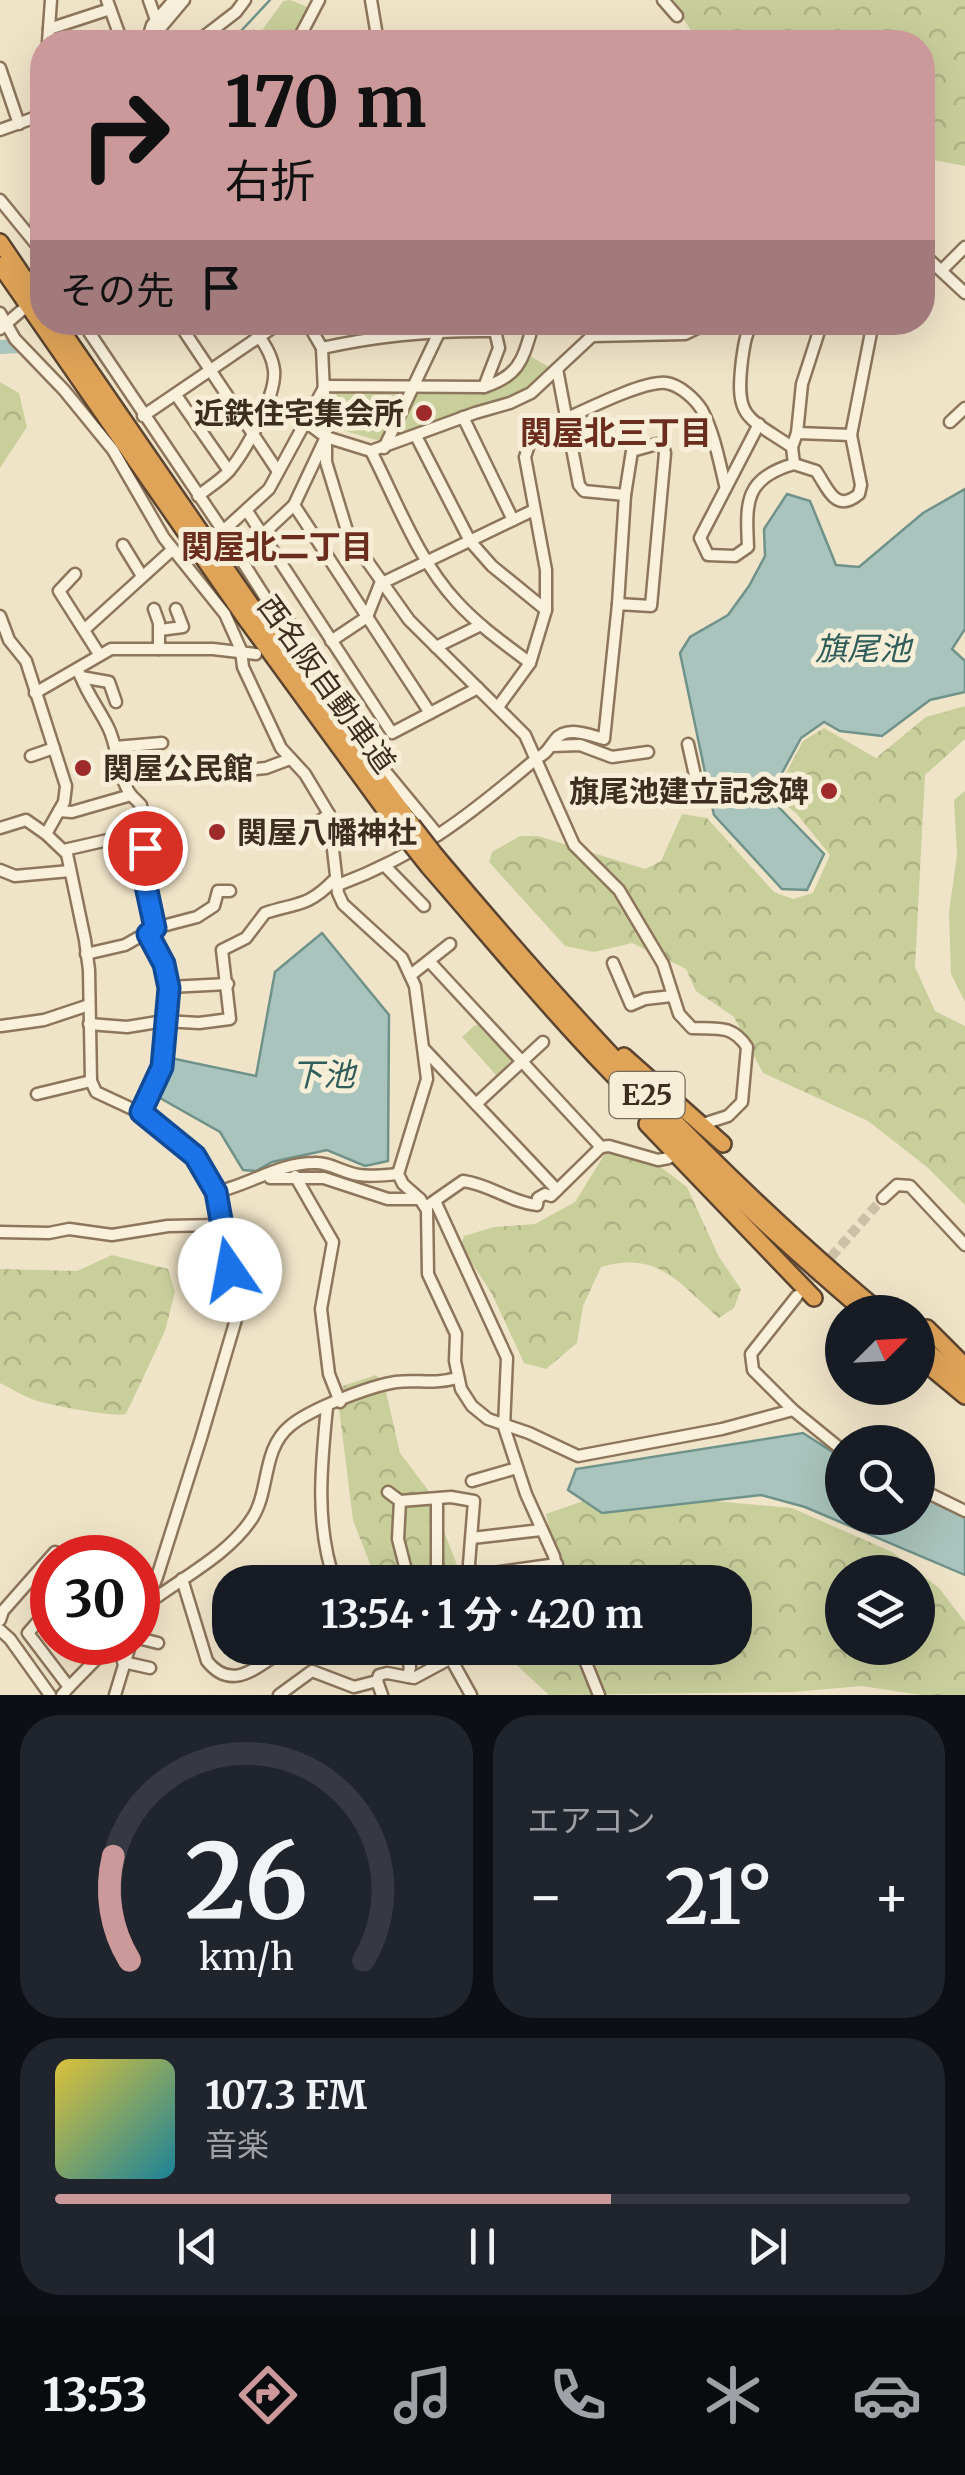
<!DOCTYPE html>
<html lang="ja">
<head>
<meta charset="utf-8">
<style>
	:root { --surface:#171b24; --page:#20242c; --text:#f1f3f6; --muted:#9ea1a6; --line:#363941; --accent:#cc999b }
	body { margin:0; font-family:Merriweather,"Noto Sans JP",serif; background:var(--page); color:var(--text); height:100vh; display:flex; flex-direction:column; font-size:38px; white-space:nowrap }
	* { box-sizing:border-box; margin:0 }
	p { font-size:32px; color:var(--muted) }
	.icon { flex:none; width:55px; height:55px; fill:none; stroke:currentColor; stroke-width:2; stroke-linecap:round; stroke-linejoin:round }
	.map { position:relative; height:1695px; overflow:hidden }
	.side { display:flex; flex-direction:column; gap:20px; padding:20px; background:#0d0f14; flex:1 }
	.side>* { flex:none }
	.banner { position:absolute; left:30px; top:30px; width:905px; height:305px; border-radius:40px; box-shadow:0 10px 40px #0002; background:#cc999b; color:#111; overflow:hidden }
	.needle { width:65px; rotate:66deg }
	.buttons { position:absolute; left:825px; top:1295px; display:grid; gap:20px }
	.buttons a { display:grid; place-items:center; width:110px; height:110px; border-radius:50%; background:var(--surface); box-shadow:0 10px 40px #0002; font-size:50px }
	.speed { position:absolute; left:30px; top:1535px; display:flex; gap:20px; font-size:50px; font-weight:700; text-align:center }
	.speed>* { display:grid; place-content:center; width:130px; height:130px; border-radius:50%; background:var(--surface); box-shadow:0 10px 40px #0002; line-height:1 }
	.speed .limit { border:15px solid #d22; background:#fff; color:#111 }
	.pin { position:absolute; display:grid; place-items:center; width:85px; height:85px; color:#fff; margin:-42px; border:5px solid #fff; border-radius:50%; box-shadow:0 2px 10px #0007 }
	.me { position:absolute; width:110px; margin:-55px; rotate:348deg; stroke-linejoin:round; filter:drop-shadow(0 0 8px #0008) }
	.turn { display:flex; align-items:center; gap:35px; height:210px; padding:0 30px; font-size:45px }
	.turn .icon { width:130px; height:130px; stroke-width:2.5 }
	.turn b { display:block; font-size:70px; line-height:85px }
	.then { display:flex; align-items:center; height:95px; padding:0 30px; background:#0003; gap:20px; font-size:38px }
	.big { font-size:75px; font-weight:700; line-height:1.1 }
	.side .card { flex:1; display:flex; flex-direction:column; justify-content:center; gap:15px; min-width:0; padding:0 35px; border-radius:40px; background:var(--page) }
	.side .dial { align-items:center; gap:0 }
	.dial svg { height:260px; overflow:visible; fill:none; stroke:var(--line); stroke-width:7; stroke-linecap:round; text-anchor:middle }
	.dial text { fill:var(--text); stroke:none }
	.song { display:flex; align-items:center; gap:30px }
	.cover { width:120px; height:120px; border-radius:15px; background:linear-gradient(135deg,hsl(50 70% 55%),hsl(190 70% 35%)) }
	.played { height:10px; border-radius:5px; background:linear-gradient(90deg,var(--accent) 65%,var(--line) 65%) }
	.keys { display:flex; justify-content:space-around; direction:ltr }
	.heat { display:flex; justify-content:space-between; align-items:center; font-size:55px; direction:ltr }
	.side .tiles { flex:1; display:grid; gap:20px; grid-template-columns:1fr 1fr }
	.card:last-child { grid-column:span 2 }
	.trip { position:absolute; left:212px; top:1565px; width:540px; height:100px; border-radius:40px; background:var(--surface); box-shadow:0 10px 40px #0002; font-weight:700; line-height:100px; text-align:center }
	.tabs { display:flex; height:160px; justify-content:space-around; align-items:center; background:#090b0e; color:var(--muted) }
	.tabs .icon { width:70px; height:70px }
	.tabs .current { color:var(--accent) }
	.tabs b { font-size:45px; color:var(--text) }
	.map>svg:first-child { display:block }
	.green { fill:#c9cf9b }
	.forest { fill:url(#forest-crowns); fill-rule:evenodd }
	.water { fill:#a9c4bc; stroke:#6f938a; stroke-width:2.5 }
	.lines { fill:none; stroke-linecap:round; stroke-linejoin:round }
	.stream { stroke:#6f938a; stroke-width:2.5 }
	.river { stroke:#a9c4bc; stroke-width:14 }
	.minor-tunnel { stroke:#ccc0a6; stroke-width:10; stroke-dasharray:10 5; stroke-linecap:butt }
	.minor-casing { stroke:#8d765c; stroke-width:15 }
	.highway-casing { stroke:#5b4430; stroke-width:20 }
	.minor { stroke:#faf1dc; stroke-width:10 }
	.highway { stroke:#e0a458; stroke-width:15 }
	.highway-bridge-casing { stroke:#5b4430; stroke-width:20; stroke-linecap:butt }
	.highway-bridge { stroke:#e0a458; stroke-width:15 }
	.route-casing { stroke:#114b97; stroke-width:25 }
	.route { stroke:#1a73e8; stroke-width:18 }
	.poi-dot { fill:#9e2a2b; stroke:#f7eed8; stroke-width:4 }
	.labels { text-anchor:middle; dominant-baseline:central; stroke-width:10; stroke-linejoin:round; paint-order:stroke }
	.shield { fill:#f7eed8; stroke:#756857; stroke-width:2.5 }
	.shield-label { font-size:28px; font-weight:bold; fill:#3d2e20 }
	.poi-label { font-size:30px; font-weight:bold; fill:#3d2e20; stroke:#f7eed8; text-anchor:end }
	.street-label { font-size:30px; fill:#3d2e20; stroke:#f7eed8 }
	.neighbourhood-label { font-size:32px; font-weight:bold; fill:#6b2e1e; stroke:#f7eed8 }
	.water-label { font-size:32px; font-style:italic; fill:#2f5d5a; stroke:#f7eed8 }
</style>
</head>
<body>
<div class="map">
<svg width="965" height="1695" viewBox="0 0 965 1695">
	<defs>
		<pattern id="forest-crowns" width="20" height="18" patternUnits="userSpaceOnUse" patternTransform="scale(2.5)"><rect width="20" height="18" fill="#c9cf9b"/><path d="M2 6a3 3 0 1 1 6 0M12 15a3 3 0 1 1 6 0" fill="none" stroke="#aeb285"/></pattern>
	</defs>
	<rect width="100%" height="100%" fill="#f0e4c8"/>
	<g class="green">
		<polygon points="290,0 308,7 288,42 242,42 253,29 261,32 283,1"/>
		<path d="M528 355 551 368 530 390 387 442 416 394C450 392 483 394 513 379L518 366Z"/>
		<polygon points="328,390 403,392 380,441 331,427"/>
		<polygon points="965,791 965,1002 951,974 949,912 957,855 954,800"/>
		<polygon points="475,1025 485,1025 513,1055 512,1060 496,1075 462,1037"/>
	</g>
	<g class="forest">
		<polygon points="671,0 965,0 965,166 923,158 922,42 705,42 696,38"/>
		<polygon points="0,382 19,393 27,427 0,468"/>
		<polygon points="965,706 965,739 925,775 915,967 935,1011 965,1026 965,1205 927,1167 868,1121 763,1073 734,1017 696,991 686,969 632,943 594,952 565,946 489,862 492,852 520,836 538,836 645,869 661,861 682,814 707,818 774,892 793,899 813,893 830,855 796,813 774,796 803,741 824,728 876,758 926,717"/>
		<path d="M611 1144H630L687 1187 719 1257 741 1289 734 1308 719 1318C678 1283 659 1250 601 1267L583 1306 577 1343 546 1369 524 1363 492 1294 461 1246 464 1236 494 1227 535 1224 575 1202Z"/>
		<path d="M112 1255 168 1269 175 1292 165 1331 126 1414C116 1418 51 1405 37 1401 25 1397 12 1389 0 1383V1269L77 1271Z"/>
		<polygon points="376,1375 384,1383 400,1453 428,1490 457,1565 483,1582 377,1582 353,1520 338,1400 343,1386"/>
		<path d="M656 1496 792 1508 892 1552 939 1588 965 1622V1695H921L862 1686 793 1692 549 1695 498 1648H735V1582H559L560 1573 546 1514 589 1499ZM842 1572H918V1648H842Z"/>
	</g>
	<g class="water">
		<polygon points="965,489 965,629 952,649 965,661 965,692 930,700 882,736 840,731 824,722 801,738 769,797 824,854 807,890 782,889 714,815 680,653 690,637 728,615 749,586 765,556 764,529 787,494 810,501 836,565 859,567 923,513"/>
		<polygon points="322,933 389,1015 388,1161 365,1166 327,1150 272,1162 256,1171 243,1170 220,1132 153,1094 167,1070 166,1057 256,1076 275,972"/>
		<polygon points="803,1433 842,1458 842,1518 918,1518 918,1495 965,1516 965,1575 805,1507 761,1495 602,1513 568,1490 576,1469"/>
	</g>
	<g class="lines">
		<polyline class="stream" points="223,42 241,31 270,0"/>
		<polyline class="river" points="0,347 21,346"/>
		<polyline class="minor-tunnel" points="801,1291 883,1198"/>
		<g class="minor-casing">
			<g id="minor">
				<polyline points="107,0 122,42"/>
				<polyline points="149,0 156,20"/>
				<polyline points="371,0 378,42"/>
				<polyline points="663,0 677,16"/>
				<polyline points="49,29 110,9"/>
				<polyline points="48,42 51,0"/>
				<polyline points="147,42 152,25 174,0"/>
				<polyline points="162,42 157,32 184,0"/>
				<polyline points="197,42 236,12 245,0"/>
				<polyline points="297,42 319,0"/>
				<polyline points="0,68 19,124"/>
				<polyline points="0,130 42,115"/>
				<polyline points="42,137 36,244 42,254"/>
				<polyline points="0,200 36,244"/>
				<polyline points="922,253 965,293"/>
				<polyline points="942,270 965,247"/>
				<polyline points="0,313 15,339 64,390 113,450 164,538 225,614 241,650 243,667 281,748 305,774 329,814 338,893 343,904 402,958 415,986 427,1079 398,1174 403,1184 420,1199 427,1210 428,1274 456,1334 455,1361 461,1389 472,1406 488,1419 529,1433 578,1456 722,1429 793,1410"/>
				<polyline points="106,322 89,332 223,531 269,489 325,386 484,387 499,348 493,322"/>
				<polyline points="178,322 277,470"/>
				<polyline points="307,322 322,348 326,437"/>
				<path d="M753 322C745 334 744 347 742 360 735 419 746 416 792 447"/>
				<polyline points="0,329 21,311"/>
				<path d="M322 348C380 335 436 330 495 331"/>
				<path d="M484 387C522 375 523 357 534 322"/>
				<polyline points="176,395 229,471"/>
				<polyline points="143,416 281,322"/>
				<polyline points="463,417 513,520"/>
				<polyline points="950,422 965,408"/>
				<path d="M759 424 700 538 708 555 735 556 748 547C746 503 744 478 794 464L792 447 797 433 802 384 822 322"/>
				<polyline points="797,433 851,435 873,322"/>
				<polyline points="416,436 470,541 492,566 546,610"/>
				<polyline points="384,448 444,322"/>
				<path d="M371 451C397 502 418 560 457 602 479 626 505 644 530 663"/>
				<path d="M794 464 816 471C828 488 835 514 859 494L861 485 851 435"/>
				<path d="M198 496C208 488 221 480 229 471 245 452 277 395 274 370 272 352 259 335 247 322"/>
				<polyline points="294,505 430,713"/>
				<polyline points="247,511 392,733 478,688"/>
				<polyline points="263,534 294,505 326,437 304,421"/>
				<polyline points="219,535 223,531 272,608 291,624 376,760 438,835"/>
				<polyline points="123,545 142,576"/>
				<polyline points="75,574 59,591 99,654"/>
				<polyline points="618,604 625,495"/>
				<polyline points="154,609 159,623 159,649"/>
				<polyline points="0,616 9,640 26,661 66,786 64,802 46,834 67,854 85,940 89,970 91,1081 96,1092 141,1113 195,1156 216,1192 226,1262 240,1289 242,1299 201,1438 157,1577 138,1625"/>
				<polyline points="85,629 172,550"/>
				<polyline points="160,630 183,627 176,609"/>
				<polyline points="331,641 367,617 380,584 534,510"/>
				<polyline points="436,647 481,625"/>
				<polyline points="79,673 81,677 109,682 116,702"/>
				<path d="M81 677C88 695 99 709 108 727 119 749 117 776 131 795"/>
				<polyline points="35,693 111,649 213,649 256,654"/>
				<path d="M498 707 530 663 546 610V570L525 457 531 439 543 429C570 418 641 380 666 383 680 385 695 399 702 410 714 433 719 460 725 485"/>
				<polyline points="688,744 700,798"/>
				<polyline points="552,746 580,745 612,757 648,752"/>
				<polyline points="115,747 162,743"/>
				<polyline points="31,756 54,748"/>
				<polyline points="229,772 266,768 290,759"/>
				<polyline points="59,811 72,812 131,795 141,805 143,832"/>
				<polyline points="0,828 26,820 46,834"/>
				<polyline points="301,835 329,814"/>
				<polyline points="64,850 143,832 146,886 155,928 125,945 86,954"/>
				<polyline points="386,867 424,906"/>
				<polyline points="0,870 15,876 70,871"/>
				<path d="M338 885C421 854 470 815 537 758 547 753 548 749 555 740 566 725 589 735 604 739L618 604 651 606 665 453 663 446 657 444 632 451 625 495 584 491 579 485 557 369"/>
				<polyline points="155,928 197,917 214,906 218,891 230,891"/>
				<polyline points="429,961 601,1147 609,1146 658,1160 669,1158"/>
				<polyline points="613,963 631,1005 645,999 672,996"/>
				<polyline points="412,974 450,944"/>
				<polyline points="169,987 228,984"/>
				<polyline points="89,1024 127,1027 164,1021 167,975 148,934"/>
				<polyline points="1,1026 44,1020 89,1005"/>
				<polyline points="424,1049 557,1190"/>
				<polyline points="37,1094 91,1081"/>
				<polyline points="476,1104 543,1042"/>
				<path d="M141 1113 162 1067 164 1021 199 1023 230 1019 222 950 246 938 265 913C295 903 308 907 333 881L338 882"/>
				<path d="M706 1123 728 1116 742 1102 747 1047C732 1024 716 1029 692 1028L679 1014 663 964 619 890 574 845 525 735 409 620 348 534 326 462V437L371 451 475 413 510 403 531 393 592 336 685 334 710 322"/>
				<polyline points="295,1176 333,1242 321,1309 329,1374 340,1402"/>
				<polyline points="270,1178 324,1178 388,1199 420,1199"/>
				<path d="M216 1192C249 1185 279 1163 314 1163 330 1162 343 1173 359 1175 371 1177 385 1175 398 1174"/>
				<polyline points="883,1198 897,1185 910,1186 965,1245"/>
				<polyline points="436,1203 507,1358 504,1427 526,1494 554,1556 559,1582"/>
				<path d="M430 1204 463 1181C489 1184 510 1202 537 1205L538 1198 545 1194 551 1196 601 1147"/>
				<polyline points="0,1232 49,1233 69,1229 112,1235 168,1226 220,1225"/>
				<polyline points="797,1296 751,1354 753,1370 793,1410 842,1450"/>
				<path d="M327 1407C321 1466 315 1526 335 1582"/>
				<polyline points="472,1481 517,1468"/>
				<polyline points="918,1488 965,1511"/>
				<polyline points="388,1492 400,1501 398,1539 409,1582"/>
				<polyline points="400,1501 451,1497 474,1501 469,1564 472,1582"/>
				<polyline points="472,1538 541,1530"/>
				<path d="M182 1579 207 1661C234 1695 261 1662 288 1648"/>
				<polyline points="437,1582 437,1499"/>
				<polyline points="495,1582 493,1573 557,1564"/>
				<polyline points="138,1598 151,1591"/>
				<path d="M146 1605C181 1578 229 1555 253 1517 270 1489 262 1449 290 1426 310 1409 370 1386 396 1382 418 1379 432 1385 457 1378"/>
				<polyline points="47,1611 28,1633 69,1687 62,1695"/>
				<polyline points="0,1620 3,1611 55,1552"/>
				<polyline points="0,1630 10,1639 50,1695"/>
				<polyline points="138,1638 158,1643"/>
				<polyline points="404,1648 410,1667 408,1677"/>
				<polyline points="580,1648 599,1695"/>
				<polyline points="451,1659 471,1695"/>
				<polyline points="123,1662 150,1668"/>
				<polyline points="377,1681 382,1695"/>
				<polyline points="69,1687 113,1642"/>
				<polyline points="115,1695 131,1642"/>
				<polyline points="279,1695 312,1671 354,1687 377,1681 379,1675 387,1673 414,1678 468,1649"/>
			</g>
		</g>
		<g class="highway-casing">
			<g id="highway">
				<polyline points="0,242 42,304"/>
				<polyline points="0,265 243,615 402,833"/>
				<polyline points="56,322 251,605 412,825"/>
				<path d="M436 856C573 1019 717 1176 880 1312"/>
				<path d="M429 867C484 930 537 995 595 1056 680 1146 770 1231 865 1312"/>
				<polyline points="624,1056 723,1144"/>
				<polyline points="647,1124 814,1298"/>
				<polyline points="927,1328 965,1366"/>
				<polyline points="918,1343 965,1383"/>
				<polyline points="918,1357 965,1396"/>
			</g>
		</g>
		<use href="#minor" class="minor"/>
		<use href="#highway" class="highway"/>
		<g class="highway-bridge-casing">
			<g id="highway-bridge">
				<polyline points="412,825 436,856"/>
				<polyline points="402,833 429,867"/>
			</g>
		</g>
		<use href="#highway-bridge" class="highway-bridge"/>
	</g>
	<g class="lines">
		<g class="route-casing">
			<polyline id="route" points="145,848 146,886 155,928 148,934 164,964 169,988 162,1067 141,1112 195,1156 216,1192 230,1270"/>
		</g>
		<use href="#route" class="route"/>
	</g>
	<g class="poi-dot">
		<circle cx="424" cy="413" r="10"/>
		<circle cx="83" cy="768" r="10"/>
		<circle cx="829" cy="791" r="10"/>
		<circle cx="217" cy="832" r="10"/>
	</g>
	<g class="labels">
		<rect class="shield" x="609.5" y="1072" width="75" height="46" rx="8"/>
		<g class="shield-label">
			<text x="647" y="1095">E25</text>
		</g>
		<g class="poi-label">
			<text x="404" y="413">近鉄住宅集会所</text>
			<text x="103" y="768" text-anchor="start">関屋公民館</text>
			<text x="809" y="791">旗尾池建立記念碑</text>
			<text x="237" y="832" text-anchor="start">関屋八幡神社</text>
		</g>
		<g class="street-label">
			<text transform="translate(327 684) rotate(54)">西名阪自動車道</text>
		</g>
		<g class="neighbourhood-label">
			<text x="616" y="433">関屋北三丁目</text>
			<text x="277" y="547">関屋北二丁目</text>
		</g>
		<g class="water-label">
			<text x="863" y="649">旗尾池</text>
			<text x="323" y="1075">下池</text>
		</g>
	</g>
</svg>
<div class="buttons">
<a><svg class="needle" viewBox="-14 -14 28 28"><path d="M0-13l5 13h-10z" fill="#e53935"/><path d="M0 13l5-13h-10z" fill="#9ea1a6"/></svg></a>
<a><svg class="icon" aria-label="search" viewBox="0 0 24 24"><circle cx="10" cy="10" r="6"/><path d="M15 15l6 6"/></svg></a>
<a><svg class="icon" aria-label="layers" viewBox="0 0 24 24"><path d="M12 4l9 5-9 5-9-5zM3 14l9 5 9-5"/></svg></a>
</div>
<div class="speed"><div class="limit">30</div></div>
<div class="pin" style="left:145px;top:848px;background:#d93025"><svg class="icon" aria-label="arrive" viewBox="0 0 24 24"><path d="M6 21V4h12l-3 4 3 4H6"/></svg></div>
<svg class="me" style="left:230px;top:1270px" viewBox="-20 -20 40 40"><circle r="19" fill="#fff"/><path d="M0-13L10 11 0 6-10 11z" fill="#1a73e8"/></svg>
<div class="trip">13:54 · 1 分 · 420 m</div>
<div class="banner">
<div class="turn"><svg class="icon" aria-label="right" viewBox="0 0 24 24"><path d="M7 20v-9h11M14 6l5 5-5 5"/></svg><div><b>170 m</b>右折</div></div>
<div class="then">その先<svg class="icon" aria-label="arrive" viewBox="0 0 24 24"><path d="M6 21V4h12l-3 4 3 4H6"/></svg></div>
</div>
</div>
<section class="side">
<div class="tiles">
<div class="card dial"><svg viewBox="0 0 100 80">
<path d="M14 69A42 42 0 1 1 86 69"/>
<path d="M14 69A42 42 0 0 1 9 37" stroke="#cc999b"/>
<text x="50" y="56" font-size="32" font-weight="700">26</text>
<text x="50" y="72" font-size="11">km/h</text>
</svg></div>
<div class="card"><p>エアコン</p>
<div class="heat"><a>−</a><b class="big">21°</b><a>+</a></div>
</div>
<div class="card">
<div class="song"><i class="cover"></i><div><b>107.3 FM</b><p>音楽</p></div></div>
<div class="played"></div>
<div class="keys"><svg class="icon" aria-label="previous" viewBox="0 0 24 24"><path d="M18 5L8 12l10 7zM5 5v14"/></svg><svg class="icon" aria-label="pause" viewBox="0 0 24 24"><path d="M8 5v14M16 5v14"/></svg><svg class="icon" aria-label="next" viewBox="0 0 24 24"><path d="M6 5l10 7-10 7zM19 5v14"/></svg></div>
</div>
</div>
</section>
<nav class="tabs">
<b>13:53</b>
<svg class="icon current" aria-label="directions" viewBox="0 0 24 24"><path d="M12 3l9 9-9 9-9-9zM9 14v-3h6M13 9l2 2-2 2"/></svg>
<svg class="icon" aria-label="music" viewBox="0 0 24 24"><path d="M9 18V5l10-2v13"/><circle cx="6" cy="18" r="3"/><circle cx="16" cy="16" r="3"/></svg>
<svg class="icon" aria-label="phone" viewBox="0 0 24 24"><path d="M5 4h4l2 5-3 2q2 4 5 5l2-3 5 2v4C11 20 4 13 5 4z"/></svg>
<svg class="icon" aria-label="climate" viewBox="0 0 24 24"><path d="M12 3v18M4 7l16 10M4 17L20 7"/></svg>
<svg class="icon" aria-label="car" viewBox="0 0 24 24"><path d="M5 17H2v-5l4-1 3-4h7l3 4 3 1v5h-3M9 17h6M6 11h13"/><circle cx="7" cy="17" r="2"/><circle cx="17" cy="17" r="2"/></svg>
</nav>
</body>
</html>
